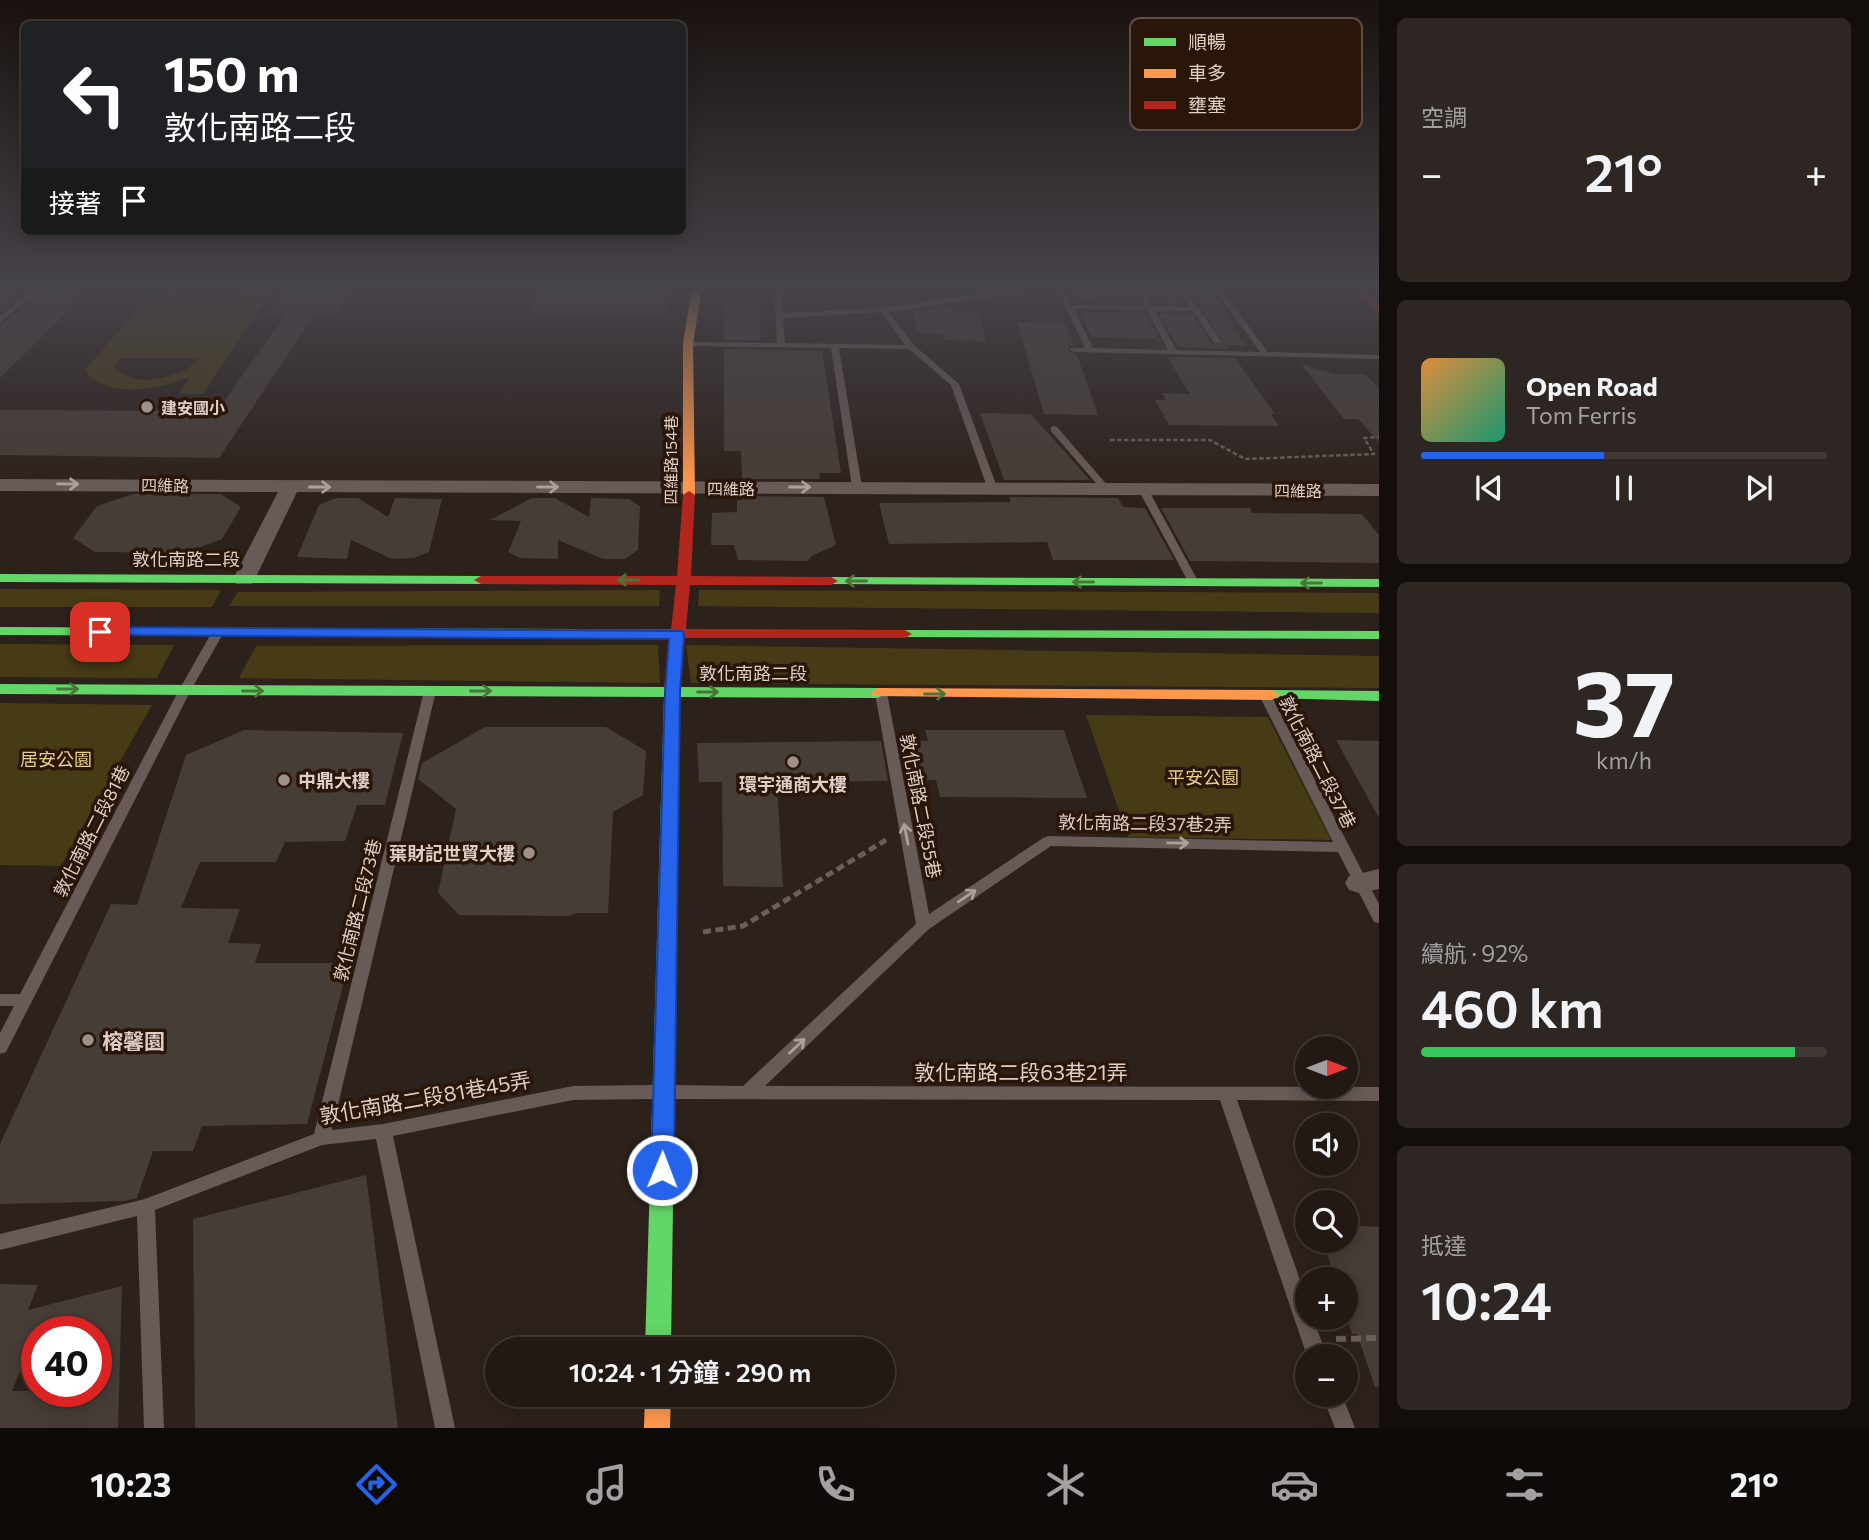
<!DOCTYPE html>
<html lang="zh-TW">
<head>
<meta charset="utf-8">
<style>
	:root { --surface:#221914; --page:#2e2622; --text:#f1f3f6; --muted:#a2a0a0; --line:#3f3834; --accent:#2563eb }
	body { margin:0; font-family:Commissioner,"Noto Sans TC",sans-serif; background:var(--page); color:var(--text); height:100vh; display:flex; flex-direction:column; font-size:26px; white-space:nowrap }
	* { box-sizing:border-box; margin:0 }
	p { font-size:23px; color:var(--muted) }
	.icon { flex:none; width:38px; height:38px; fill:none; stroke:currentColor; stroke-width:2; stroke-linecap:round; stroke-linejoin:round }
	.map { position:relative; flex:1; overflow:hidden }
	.details { display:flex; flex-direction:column; gap:18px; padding:18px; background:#130e0b; width:490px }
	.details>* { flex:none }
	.hud { position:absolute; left:21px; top:21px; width:665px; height:214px; border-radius:10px; box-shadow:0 4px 18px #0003,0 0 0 2px var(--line); background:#202124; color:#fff; overflow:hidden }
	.needle { width:46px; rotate:90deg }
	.buttons { position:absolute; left:1295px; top:1036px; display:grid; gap:14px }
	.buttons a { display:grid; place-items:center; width:63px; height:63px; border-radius:50%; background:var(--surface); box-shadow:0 4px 18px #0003,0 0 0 2px var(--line); font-size:35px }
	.speed { position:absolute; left:21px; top:1316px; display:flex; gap:14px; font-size:35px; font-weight:700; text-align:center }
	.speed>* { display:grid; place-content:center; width:91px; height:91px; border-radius:50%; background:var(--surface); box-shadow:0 4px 18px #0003,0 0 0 2px var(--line); line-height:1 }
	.speed .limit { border:10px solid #d22; background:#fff; color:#111 }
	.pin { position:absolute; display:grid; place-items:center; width:60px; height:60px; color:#fff; margin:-30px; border-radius:14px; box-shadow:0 4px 10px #0006 }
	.me { position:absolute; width:77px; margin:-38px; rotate:1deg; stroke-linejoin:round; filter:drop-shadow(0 0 5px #0008) }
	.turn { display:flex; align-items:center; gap:24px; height:147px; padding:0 28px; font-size:32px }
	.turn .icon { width:91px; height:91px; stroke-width:2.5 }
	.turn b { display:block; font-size:49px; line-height:60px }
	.then { display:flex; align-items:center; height:66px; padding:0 28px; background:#0003; gap:14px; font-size:26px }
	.big { font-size:52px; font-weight:600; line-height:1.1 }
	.details .tile { flex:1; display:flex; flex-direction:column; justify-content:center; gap:10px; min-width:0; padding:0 24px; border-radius:10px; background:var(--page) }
	.details .dial { align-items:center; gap:0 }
	.dial b { font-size:91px; line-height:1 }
	.song { display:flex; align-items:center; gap:21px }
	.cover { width:84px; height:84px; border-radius:10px; background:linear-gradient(135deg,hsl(30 70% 55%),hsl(160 70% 35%)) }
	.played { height:7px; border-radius:4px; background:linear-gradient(90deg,var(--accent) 45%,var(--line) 45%) }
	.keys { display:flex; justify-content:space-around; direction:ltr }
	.heat { display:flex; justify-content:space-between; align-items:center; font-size:38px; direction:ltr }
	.charge { height:10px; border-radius:5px; background:linear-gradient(90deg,#34c759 92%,var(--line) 0) }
	.trip { position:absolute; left:485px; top:1337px; width:410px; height:70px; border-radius:35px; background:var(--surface); box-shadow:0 4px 18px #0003,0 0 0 2px var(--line); font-weight:600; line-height:70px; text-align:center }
	.tab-bar { display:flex; height:112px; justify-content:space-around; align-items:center; background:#0e0a08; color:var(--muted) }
	.tab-bar .icon { width:49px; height:49px }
	.tab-bar .on { color:var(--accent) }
	.tab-bar b { font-size:32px; color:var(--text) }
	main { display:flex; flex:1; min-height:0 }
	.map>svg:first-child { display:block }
	.green { fill:#473b16; fill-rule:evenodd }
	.building { fill:#463d36; fill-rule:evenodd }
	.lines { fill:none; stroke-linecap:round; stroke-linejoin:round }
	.path-far2 { stroke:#695e5b; stroke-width:2.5; stroke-dasharray:4.5 2.5; stroke-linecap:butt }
	.path-far1 { stroke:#695e5b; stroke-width:5; stroke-dasharray:8 4.5; stroke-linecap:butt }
	.path { stroke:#695e5b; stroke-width:6; stroke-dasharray:10 5; stroke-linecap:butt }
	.lane { fill:#685a56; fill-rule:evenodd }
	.street { fill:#685a56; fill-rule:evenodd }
	.fast { fill:#63d668; fill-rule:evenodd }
	.slow { fill:#ff974d; fill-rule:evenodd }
	.jam { fill:#b3261e; fill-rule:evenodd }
	.oneway { stroke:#aea099 }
	.oneway2 { stroke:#467638 }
	.route { fill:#2563eb; stroke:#184099; stroke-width:2 }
	.poi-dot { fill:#9f918a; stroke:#2a1609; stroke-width:2.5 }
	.labels { text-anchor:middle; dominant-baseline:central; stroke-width:7; stroke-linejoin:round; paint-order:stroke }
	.far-poi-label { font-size:16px; font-weight:bold; fill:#ddcec6; stroke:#2a1609; text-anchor:start }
	.far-street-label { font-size:16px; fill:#ddcec6; stroke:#2a1609 }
	.street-label { font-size:18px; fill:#ddcec6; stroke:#2a1609 }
	.park-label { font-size:18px; fill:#e8d085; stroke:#2a1609 }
	.poi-label { font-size:18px; font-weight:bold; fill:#ddcec6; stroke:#2a1609; text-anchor:start }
	.near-poi-label { font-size:21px; font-weight:bold; fill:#ddcec6; stroke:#2a1609; text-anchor:start }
	.near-street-label { font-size:21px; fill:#ddcec6; stroke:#2a1609 }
	.key { fill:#2a1609; stroke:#604d42; stroke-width:2 }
	.key-label { font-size:19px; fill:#ddcec6 }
</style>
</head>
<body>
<main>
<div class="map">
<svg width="1379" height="1428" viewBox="0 0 1379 1428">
	<rect width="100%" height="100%" fill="#2d211b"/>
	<g class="green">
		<path d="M176 286H275L203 394H179L190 377C160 389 109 400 85 371L142 302ZM215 289 237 293 243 297 239 302H167C177 288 199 289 215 289ZM120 358H200C182 379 134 390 114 367Z"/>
		<polygon points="0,589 221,590 212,607 0,607"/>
		<polygon points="660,590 659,606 229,606 238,592"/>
		<polygon points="699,590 1379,593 1379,613 698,606"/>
		<polygon points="0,644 174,645 157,678 0,677"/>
		<polygon points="658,645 660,683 239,678 256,646"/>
		<polygon points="686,645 1379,656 1379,688 691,683"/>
		<polygon points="0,703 152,705 61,866 0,865"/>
		<polygon points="1086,715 1268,717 1331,840 1128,837"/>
	</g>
	<g class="building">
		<polygon points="288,286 353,286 336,315 314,315 219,458 0,455 0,410 217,411 285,315 269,315"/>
		<polygon points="540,286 668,286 666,313 532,313"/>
		<polygon points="1071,286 1131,286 1141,303 1078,302"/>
		<polygon points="1144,286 1173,286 1185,304 1155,303"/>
		<polygon points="1186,286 1208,286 1246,346 1225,345 1228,349 1178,347 1159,314 1192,314 1213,345 1224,343"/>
		<polygon points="0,293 24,293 0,313"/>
		<polygon points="39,293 86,293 0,378 0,326"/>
		<polygon points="724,303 759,303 761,340 724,340"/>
		<polygon points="941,309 978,312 986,341 944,340 943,335 917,333 913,311"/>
		<polygon points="1081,312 1145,313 1164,347 1156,339 1091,337"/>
		<polygon points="1017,322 1066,323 1073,345 1069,347 1068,351 1077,355 1098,415 1044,414"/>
		<polygon points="724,349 822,351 841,473 819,473 820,479 742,479 741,451 724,451"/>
		<polygon points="1167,357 1235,358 1275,414 1271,414 1279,426 1169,425 1155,400 1166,400 1162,393 1190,394"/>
		<polygon points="1301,364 1335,374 1365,374 1379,389 1379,442 1358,419 1344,419"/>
		<polygon points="980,413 1031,414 1090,480 1004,480"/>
		<polygon points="133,494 221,494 241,507 222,539 185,553 95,552 73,538 97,506"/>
		<polygon points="743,496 824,497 836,545 812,556 807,561 738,560 734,545 711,545 712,513 737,512 737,500 743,500"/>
		<polygon points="1009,497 1118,498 1123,507 1145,508 1174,560 1053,560 1047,542 889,544 879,503 1011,502"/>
		<polygon points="336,498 358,498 388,517 395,498 442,499 429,552 414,558 392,559 351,540 347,559 297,557 319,505"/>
		<polygon points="532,498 555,498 589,517 591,498 629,499 640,506 638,550 625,559 603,559 558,540 558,559 520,558 508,552 521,521 490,520"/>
		<polygon points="1161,508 1250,508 1252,513 1362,514 1379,535 1379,563 1190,561"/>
		<polygon points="485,727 606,727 646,751 643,795 613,812 608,913 576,913 570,916 459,915 438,893 456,809 418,779 422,763"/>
		<polygon points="244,730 403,733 385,805 357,805 345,841 285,842 276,862 200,862 181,908 240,909 228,943 261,944 255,963 349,963 307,1124 202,1126 193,1151 153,1151 137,1198 126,1201 0,1204 0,1144 111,904 137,905 186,755"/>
		<polygon points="925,730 1064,730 1087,798 940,797 936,780 906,781 899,741 928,741"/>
		<polygon points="1336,740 1379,741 1379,818"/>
		<polygon points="881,741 888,781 777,782 783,887 723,886 722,782 699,782 697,743"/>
		<polygon points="366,1175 398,1428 195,1428 193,1219"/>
		<polygon points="1346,1225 1379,1227 1379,1386 1375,1387 1357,1334 1352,1334 1346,1314 1346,1279 1335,1279 1323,1241 1346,1241"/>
		<path d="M0 1284 38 1285 28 1310 122 1286 118 1428H0ZM36 1332H96V1391H12Z"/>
	</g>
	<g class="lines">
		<polyline class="path-far2" points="1110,440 1210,440 1245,459 1374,454 1364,438 1379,437"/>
		<polyline class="path-far1" points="703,932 743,926 886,840"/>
		<polyline class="path" points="1336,1339 1379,1338"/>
		<g class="lane">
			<polygon points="35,286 43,286 0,323 0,317"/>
			<path d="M774 286H782L783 313 883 308 1036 286H1051L1048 288 888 312 914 345 959 384 997 487 995 489 992 490 987 487 951 385 909 349 839 348 862 487 857 490 852 487 831 348 688 346 684 344 688 342 777 343ZM881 312 905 345 785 343 783 318Z"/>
			<path d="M1056 286H1062L1072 305 1145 306 1134 286H1141L1153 306 1190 307 1176 286H1183L1222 342 1215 344 1193 311H1155L1176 350 1260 352 1212 286H1219L1268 352 1379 355V359L1074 352 1070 350 1071 348H1085ZM1074 309 1147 310 1168 350 1093 348Z"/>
			<polygon points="1373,286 1379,286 1379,290"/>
			<polygon points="1054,426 1057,427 1108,486 1108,490 1102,490 1051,431 1051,427"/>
			<polygon points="1143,486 1148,489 1199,583 1198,585 1194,586 1189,583 1138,489"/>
			<polygon points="218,629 224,632 191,690 8,1048 6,1052 0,1054 0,1033 14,1006 0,1006 0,994 20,994 179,690 212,632"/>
			<polygon points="430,687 436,691 332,1130 383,1124 573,1086 654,1085 660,1087 662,1092 660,1097 654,1099 573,1100 393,1136 455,1428 435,1428 376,1139 322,1145 155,1210 164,1428 144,1428 137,1216 0,1250 0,1234 145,1199 314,1134 424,691"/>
			<polygon points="881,689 887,693 929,914 1043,838 1048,836 1333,842 1259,695 1265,691 1271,695 1379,904 1379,923 1374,922 1372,918 1338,852 1051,846 929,929 765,1086 1379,1087 1379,1101 1237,1100 1307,1300 1307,1318 1313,1318 1327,1356 1307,1356 1220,1100 672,1099 666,1097 664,1092 666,1087 672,1085 743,1086 916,924 875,693"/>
			<polygon points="1322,1395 1342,1395 1355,1428 1335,1428"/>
		</g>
		<g class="street">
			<polygon points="0,479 1379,484 1379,496 297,492 255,579 252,584 236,584 233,579 278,492 0,491"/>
			<polygon points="1379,869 1379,889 1359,893 1349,890 1345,883 1349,876"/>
		</g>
		<g class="fast">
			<polygon points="0,574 481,576 488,580 481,584 0,582"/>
			<polygon points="831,577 1379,579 1379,587 826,584 824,581"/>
			<polygon points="0,627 575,629 582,633 575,637 0,635"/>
			<polygon points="905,630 1379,631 1379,639 900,637 898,634 900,631"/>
			<polygon points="672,683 679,687 878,688 886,693 878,698 680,697 671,1349 645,1349 664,697 0,694 0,684 665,687"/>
			<polygon points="1272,690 1379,691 1379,701 1267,698 1264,695 1267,692"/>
		</g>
		<g class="slow">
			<polygon points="692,286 702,286 693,344 695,495 689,499 683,495 683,344"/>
			<polygon points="878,688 1272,690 1280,695 1272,700 873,696 870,693"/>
			<polygon points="645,1395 671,1395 670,1428 644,1428"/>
		</g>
		<g class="jam">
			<polygon points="1351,286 1360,286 1379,304 1379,312"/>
			<polygon points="689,491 695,495 691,576 831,577 838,581 831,585 690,585 686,629 905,630 912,634 905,638 685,638 680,688 672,693 664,688 670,638 575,637 568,633 575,629 671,629 676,585 481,584 474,580 481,576 677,576 683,495"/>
		</g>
	</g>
	<defs><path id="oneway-shaft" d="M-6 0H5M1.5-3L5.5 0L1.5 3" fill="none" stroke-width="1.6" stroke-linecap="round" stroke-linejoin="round" transform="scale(1.75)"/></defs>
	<g class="oneway">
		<use href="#oneway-shaft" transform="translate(68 484) rotate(1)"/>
		<use href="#oneway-shaft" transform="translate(320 487)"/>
		<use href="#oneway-shaft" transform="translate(548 487)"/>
		<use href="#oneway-shaft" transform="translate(800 487)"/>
		<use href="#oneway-shaft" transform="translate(906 834) rotate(-101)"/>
		<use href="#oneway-shaft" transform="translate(1178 843) rotate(1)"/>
		<use href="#oneway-shaft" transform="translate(967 896) rotate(-34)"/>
		<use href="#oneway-shaft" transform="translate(797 1046) rotate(-43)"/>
	</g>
	<g class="oneway2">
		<use href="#oneway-shaft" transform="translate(628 580) rotate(-180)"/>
		<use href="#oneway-shaft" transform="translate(856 581) rotate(-180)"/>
		<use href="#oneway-shaft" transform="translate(1083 582) rotate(-180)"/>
		<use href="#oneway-shaft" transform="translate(1311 583) rotate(-180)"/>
		<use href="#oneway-shaft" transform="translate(68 689)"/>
		<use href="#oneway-shaft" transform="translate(253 691)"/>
		<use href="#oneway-shaft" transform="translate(481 691)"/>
		<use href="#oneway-shaft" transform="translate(708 692)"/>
		<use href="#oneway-shaft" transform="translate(935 694)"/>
	</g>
	<linearGradient id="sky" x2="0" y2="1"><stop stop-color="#19120f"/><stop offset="0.59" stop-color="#46434a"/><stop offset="1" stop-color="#46434a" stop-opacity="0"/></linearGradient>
	<rect width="1379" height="486" fill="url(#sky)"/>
	<polygon class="route" points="100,627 682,631 684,634 680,692 674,1170 670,1176 662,1179 654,1176 651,1170 665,692 669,639 95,635 93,632 95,628"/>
	<g class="poi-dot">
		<circle cx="147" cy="407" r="7"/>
		<circle cx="793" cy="762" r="7"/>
		<circle cx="284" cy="780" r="7"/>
		<circle cx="529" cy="853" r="7"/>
		<circle cx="88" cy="1040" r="7"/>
	</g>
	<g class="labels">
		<g class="far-poi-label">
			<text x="161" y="407">建安國小</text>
		</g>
		<g class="far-street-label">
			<text transform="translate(670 460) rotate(-90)">四維路154巷</text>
			<text transform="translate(165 485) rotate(1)">四維路</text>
			<text x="731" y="488">四維路</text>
			<text x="1298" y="490">四維路</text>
		</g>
		<g class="street-label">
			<text x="186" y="559">敦化南路二段</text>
			<text x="753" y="673">敦化南路二段</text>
			<text transform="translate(1318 762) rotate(63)">敦化南路二段37巷</text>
			<text transform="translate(921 806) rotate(79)">敦化南路二段55巷</text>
			<text transform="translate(1145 823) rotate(1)">敦化南路二段37巷2弄</text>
			<text transform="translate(91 831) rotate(-63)">敦化南路二段81巷</text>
			<text transform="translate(357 910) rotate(-76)">敦化南路二段73巷</text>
		</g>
		<g class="park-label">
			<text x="56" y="759">居安公園</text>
			<text x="1203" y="777">平安公園</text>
		</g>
		<g class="poi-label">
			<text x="298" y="780">中鼎大樓</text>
			<text x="793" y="784" text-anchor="middle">環宇通商大樓</text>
			<text x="515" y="853" text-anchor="end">葉財記世貿大樓</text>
		</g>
		<g class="near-poi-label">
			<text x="102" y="1040">榕馨園</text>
		</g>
		<g class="near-street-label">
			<text x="1021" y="1071">敦化南路二段63巷21弄</text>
			<text transform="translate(425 1097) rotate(-10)">敦化南路二段81巷45弄</text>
		</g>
	</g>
	<rect x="1130" y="18" width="232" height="112" rx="10" class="key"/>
	<rect x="1144" y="38" width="32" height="8" fill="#63d668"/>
	<rect x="1144" y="69" width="32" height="9" fill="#ff974d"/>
	<rect x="1144" y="101" width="32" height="8" fill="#b3261e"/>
	<g class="key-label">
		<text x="1188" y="49">順暢</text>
		<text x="1188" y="80">車多</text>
		<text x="1188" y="112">壅塞</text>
	</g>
</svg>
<div class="buttons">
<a><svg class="needle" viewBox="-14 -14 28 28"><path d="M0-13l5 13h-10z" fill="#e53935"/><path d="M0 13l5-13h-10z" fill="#a2a0a0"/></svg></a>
<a><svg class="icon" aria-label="sound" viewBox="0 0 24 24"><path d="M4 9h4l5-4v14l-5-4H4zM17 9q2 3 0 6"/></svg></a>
<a><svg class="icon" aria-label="search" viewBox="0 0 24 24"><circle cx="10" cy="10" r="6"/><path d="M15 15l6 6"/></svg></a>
<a>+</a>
<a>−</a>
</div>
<div class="speed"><div class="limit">40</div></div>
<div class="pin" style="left:100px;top:632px;background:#d93025"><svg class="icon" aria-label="arrive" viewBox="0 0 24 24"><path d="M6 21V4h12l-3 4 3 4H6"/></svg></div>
<svg class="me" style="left:662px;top:1170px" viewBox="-20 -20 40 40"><circle r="17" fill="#2563eb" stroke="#fff" stroke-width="3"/><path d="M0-11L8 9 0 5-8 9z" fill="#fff"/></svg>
<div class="trip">10:24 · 1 分鐘 · 290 m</div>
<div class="hud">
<div class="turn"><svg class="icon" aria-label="left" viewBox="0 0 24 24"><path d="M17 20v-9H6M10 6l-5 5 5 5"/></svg><div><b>150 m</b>敦化南路二段</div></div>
<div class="then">接著<svg class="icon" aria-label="arrive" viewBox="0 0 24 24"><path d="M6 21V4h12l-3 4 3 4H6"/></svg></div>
</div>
</div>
<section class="details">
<div class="tile"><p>空調</p>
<div class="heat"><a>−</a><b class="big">21°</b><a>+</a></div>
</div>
<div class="tile">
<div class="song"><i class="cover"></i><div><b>Open Road</b><p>Tom Ferris</p></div></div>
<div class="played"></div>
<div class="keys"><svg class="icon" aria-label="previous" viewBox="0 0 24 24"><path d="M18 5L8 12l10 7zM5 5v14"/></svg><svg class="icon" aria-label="pause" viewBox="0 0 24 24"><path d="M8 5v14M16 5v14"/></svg><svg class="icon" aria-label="next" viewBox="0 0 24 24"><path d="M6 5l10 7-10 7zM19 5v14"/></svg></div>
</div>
<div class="tile dial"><b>37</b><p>km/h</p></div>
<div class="tile"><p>續航 · 92%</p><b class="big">460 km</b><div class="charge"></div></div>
<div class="tile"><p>抵達</p><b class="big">10:24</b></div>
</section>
</main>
<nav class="tab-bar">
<b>10:23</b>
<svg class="icon on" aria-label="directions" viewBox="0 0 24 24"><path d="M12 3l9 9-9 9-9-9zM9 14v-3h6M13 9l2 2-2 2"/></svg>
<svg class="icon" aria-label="music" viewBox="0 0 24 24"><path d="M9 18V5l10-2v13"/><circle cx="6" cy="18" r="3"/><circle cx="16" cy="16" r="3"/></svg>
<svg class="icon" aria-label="phone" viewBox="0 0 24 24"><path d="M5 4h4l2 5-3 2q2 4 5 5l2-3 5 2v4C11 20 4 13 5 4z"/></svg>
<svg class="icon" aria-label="climate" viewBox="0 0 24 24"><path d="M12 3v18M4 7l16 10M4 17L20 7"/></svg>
<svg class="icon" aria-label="car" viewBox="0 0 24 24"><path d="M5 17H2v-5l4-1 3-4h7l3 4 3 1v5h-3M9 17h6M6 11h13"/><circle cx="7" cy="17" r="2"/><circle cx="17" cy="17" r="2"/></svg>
<svg class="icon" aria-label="filters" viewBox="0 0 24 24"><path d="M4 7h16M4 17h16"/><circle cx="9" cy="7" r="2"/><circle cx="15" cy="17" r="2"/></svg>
<b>21°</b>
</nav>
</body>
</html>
